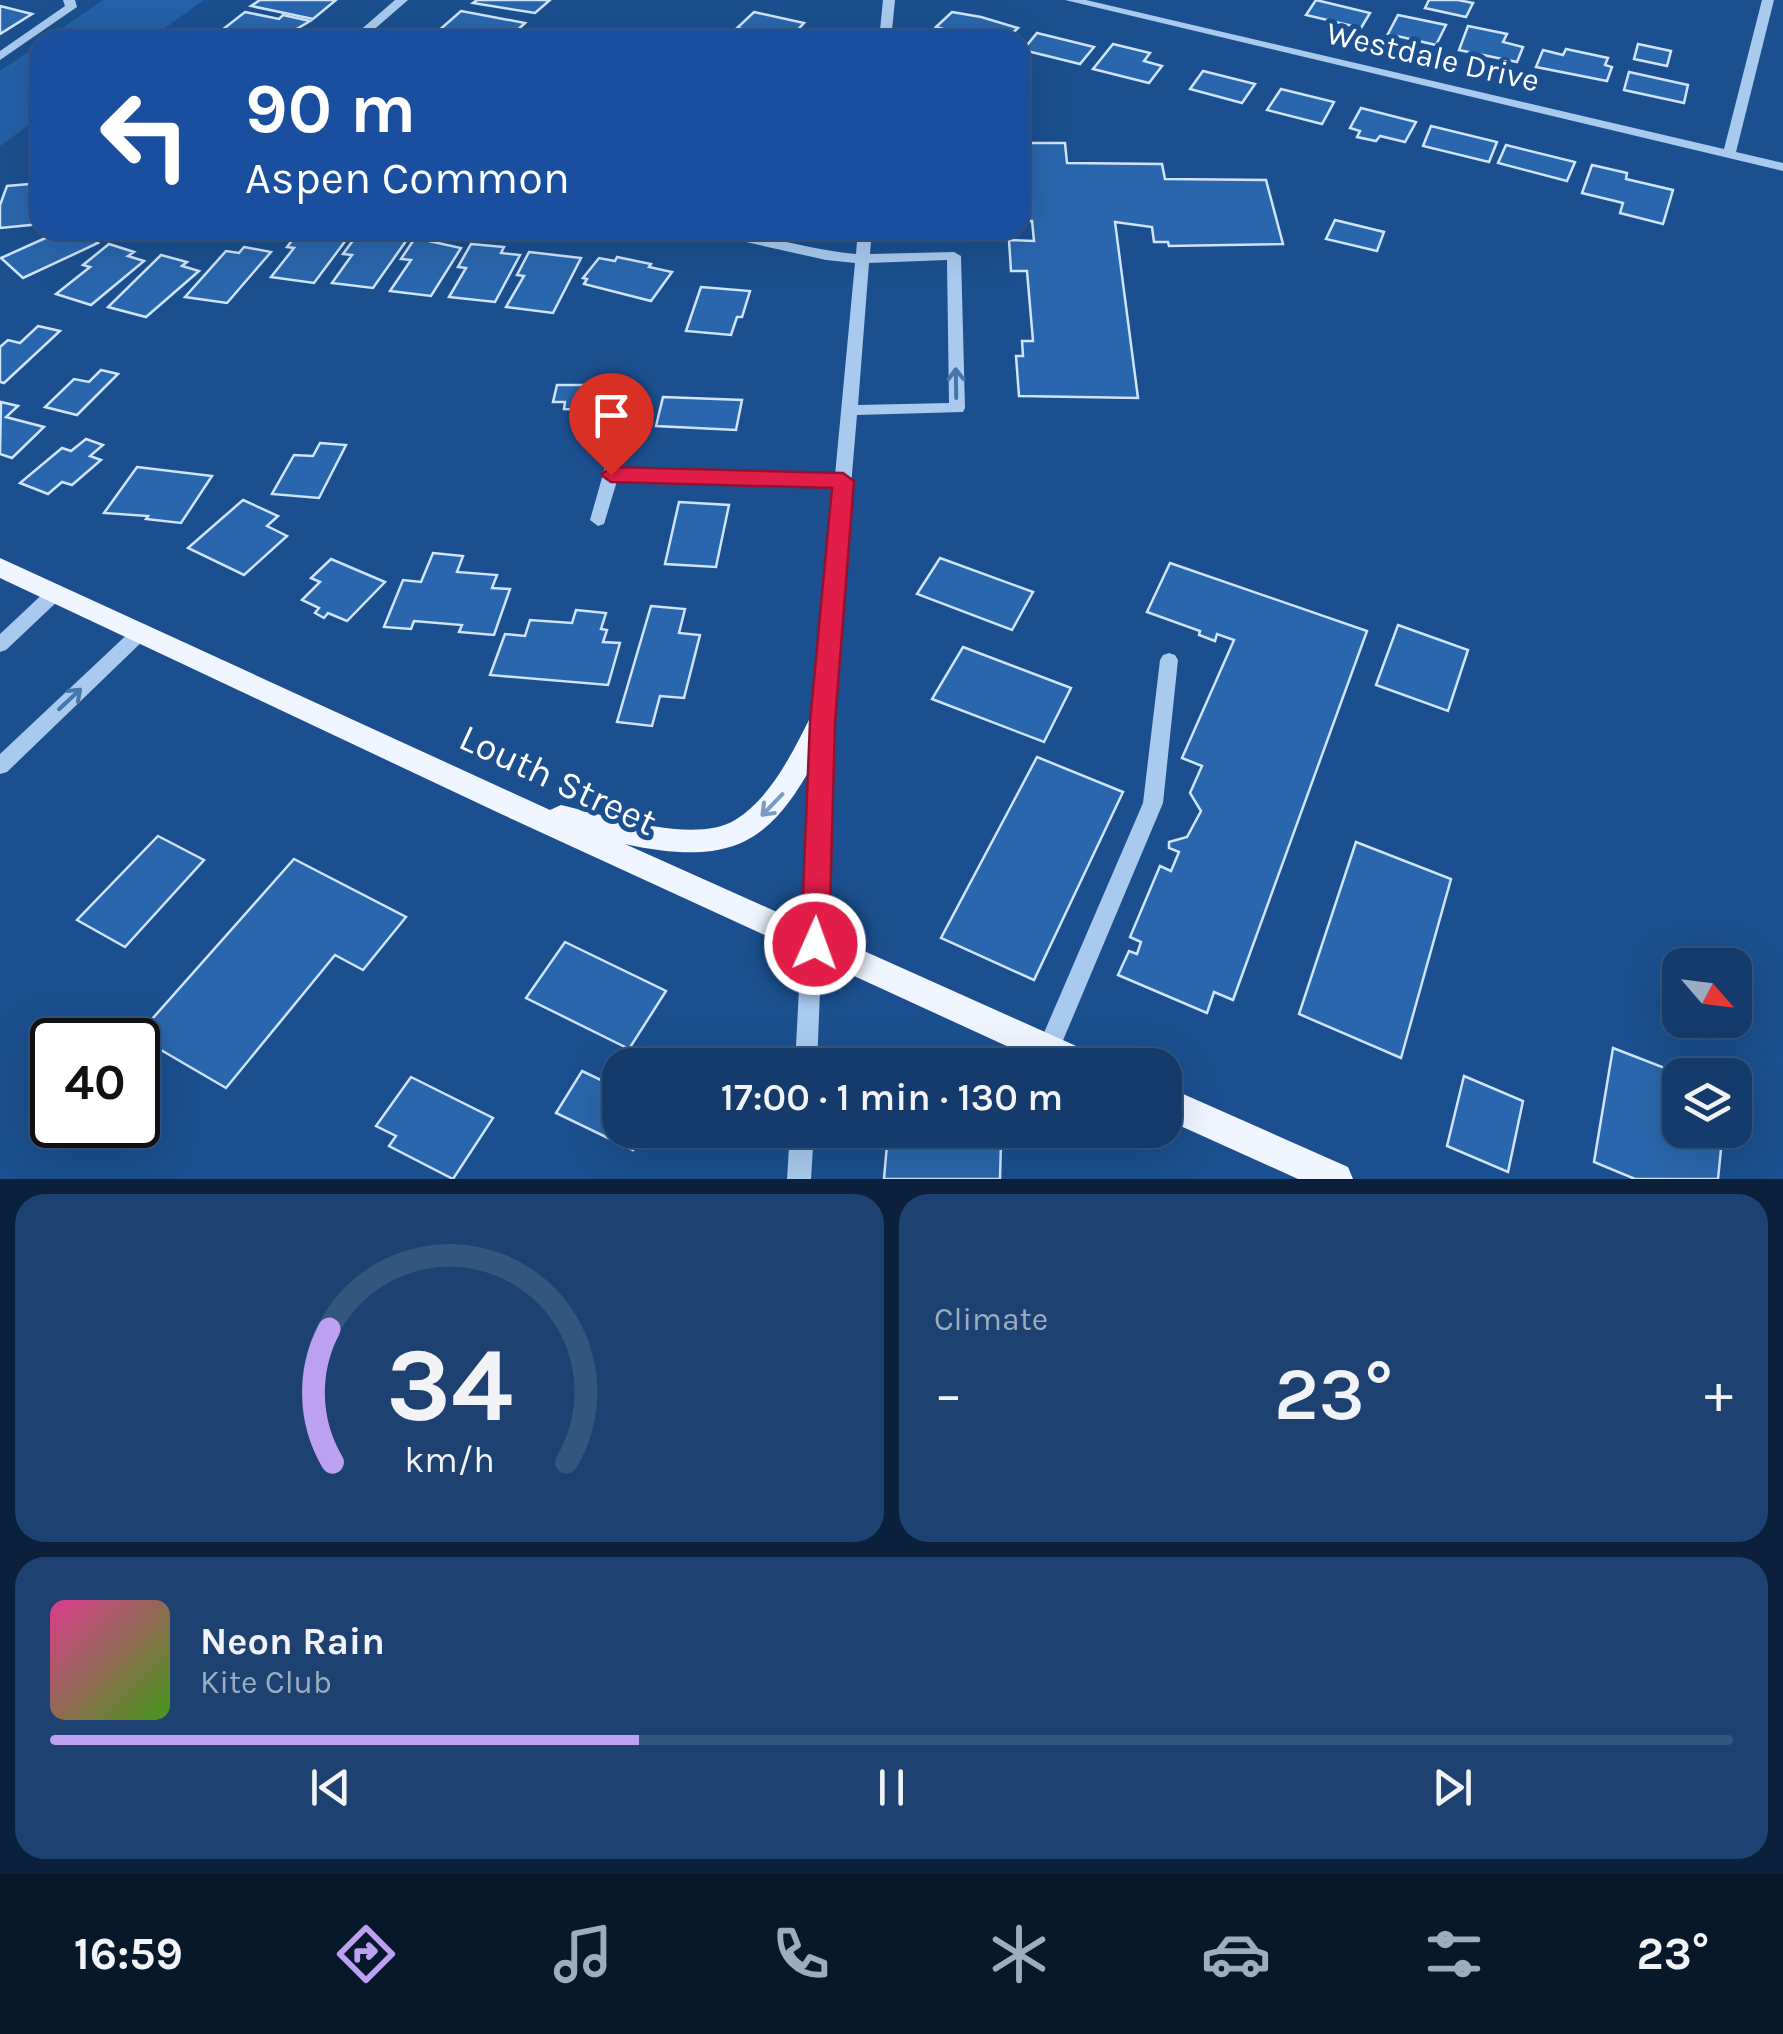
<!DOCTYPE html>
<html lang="en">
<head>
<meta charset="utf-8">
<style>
	:root { --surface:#143b6b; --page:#1d4271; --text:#f1f3f6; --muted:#9dadc1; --line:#33557e; --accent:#bca0f2 }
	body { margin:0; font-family:Karla,sans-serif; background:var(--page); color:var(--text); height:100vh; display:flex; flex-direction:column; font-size:38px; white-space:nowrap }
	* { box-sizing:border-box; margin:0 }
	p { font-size:32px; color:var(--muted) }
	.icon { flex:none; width:55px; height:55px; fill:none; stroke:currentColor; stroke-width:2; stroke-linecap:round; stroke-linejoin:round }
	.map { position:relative; height:1179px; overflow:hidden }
	.sheet { display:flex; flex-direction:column; gap:15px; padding:15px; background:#0b203b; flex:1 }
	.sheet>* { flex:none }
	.top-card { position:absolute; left:30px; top:30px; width:1000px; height:210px; border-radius:30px; box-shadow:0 10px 40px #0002,0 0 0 2px var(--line); background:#1a4fa0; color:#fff; overflow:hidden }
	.needle { width:65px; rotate:118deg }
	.fabs { position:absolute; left:1662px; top:948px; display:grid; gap:20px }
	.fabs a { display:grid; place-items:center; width:90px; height:90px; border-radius:20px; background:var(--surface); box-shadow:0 10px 40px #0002,0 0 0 2px var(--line); font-size:50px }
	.speed { position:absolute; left:30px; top:1018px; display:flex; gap:20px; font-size:50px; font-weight:700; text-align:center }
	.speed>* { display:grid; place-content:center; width:130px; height:130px; border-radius:50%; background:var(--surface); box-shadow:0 10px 40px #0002,0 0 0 2px var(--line); line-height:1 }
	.speed .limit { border:5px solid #111; border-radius:15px; background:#fff; color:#111 }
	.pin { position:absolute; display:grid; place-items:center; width:85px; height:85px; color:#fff; margin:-102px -42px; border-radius:50% 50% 50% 0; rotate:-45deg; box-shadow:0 0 10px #0007 }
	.pin .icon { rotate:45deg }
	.me { position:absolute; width:110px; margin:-55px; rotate:2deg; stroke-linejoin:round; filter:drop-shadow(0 0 8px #0008) }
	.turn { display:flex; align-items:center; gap:35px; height:210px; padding:0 50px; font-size:45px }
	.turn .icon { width:130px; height:130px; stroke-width:2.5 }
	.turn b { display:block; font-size:70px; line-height:85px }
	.big { font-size:75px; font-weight:600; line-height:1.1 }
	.sheet .card { flex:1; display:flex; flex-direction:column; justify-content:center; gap:15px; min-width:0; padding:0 35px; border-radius:30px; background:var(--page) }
	.sheet .dial { align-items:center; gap:0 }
	.dial svg { height:260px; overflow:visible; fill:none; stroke:var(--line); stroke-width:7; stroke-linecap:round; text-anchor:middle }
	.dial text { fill:var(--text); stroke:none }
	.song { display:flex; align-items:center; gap:30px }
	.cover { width:120px; height:120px; border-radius:15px; background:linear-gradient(135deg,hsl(330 70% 55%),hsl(100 70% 35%)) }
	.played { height:10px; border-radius:5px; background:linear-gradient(90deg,var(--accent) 35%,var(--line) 35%) }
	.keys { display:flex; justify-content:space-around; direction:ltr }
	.heat { display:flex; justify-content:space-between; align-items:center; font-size:55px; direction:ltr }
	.sheet .tiles { flex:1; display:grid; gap:15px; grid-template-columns:1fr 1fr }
	.card:last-child { grid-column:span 2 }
	.trip { position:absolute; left:602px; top:1048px; width:580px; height:100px; border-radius:30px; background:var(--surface); box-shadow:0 10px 40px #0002,0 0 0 2px var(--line); font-weight:600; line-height:100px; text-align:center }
	.dock { display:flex; height:160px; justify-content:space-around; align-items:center; background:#08182b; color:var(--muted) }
	.dock .icon { width:70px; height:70px }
	.dock .active { color:var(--accent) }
	.dock b { font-size:45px; color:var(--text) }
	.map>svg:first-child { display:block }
	.green { fill:#2461a8 }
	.building { fill:#2a66ad; stroke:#cfe3fa; stroke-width:2.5 }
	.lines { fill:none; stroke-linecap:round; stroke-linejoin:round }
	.minor { fill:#a9c9ee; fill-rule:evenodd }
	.major { fill:#f0f6ff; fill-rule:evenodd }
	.oneway { stroke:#4674ac }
	.oneway2 { stroke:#7b9ac1 }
	.route { fill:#e11d48; stroke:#92132f; stroke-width:2.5 }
	.labels { text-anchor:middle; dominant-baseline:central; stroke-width:10; stroke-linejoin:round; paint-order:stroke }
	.far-street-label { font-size:32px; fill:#fff; stroke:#1b4f8f }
	.street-label { font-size:38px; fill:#fff; stroke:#1b4f8f }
</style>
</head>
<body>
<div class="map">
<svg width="1783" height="1179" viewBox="0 0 1783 1179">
	<rect width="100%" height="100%" fill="#1b4f8f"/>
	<g class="green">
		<polygon points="103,0 204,0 148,40 45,40"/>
		<polygon points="40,44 40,117 0,146 0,71"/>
	</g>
	<g class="building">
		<polygon points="260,0 336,0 313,19 251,6"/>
		<polygon points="477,0 550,0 535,13 473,3"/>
		<polygon points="1316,0 1370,13 1361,28 1306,15"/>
		<polygon points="1429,0 1458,0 1473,3 1466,17 1425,8"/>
		<polygon points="0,6 32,14 0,34"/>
		<polygon points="461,11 525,23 507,40 437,32"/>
		<polygon points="245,12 279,19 283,15 310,21 278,40 222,30"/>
		<polygon points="754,12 804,23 788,40 737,28"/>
		<polygon points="952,12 981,17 1018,28 1005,40 994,37 981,40 936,27"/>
		<polygon points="1398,15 1446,25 1436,45 1388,34"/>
		<polygon points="1468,26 1507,34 1503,42 1523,47 1517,62 1459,50"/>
		<polygon points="1037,33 1094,47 1080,64 1023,50"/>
		<polygon points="1113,44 1150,53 1144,61 1162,66 1149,83 1093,69"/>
		<polygon points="1638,44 1671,51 1667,66 1634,59"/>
		<polygon points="1566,49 1608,58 1605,65 1612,67 1607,81 1536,67 1543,50 1563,55"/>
		<polygon points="1203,71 1255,84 1242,103 1190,89"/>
		<polygon points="1629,72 1688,85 1684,103 1624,90"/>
		<polygon points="1281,89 1334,102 1322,124 1267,110"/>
		<polygon points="1361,108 1416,122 1405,142 1380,136 1376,141 1357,137 1360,131 1350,128"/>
		<polygon points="1431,126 1497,142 1489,162 1423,146"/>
		<polygon points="1020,143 1065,143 1067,163 1162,164 1165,179 1266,180 1283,244 1169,246 1168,242 1154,242 1152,227 1115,222 1138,398 1019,396 1016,356 1023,356 1022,341 1033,341 1027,271 1011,271 1009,240 1034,241 1032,221 1020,221"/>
		<polygon points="1506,145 1575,162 1567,181 1498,163"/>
		<polygon points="1592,165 1627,173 1626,179 1673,190 1663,224 1620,213 1623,203 1582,193"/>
		<polygon points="40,183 40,224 0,228 0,205 7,186"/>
		<polygon points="1335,220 1384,232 1377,251 1326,239"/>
		<polygon points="54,230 98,230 89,235 98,243 23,278 1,258 50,236 47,233"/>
		<polygon points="300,230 332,230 329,234 349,236 314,283 271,277 294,248 287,247"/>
		<polygon points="360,231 406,241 373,288 332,283 352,255 343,254"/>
		<polygon points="415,238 461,248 431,296 390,291 411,260 401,259"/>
		<polygon points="109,244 134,252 128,256 144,261 91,305 56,294 90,267 83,265"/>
		<polygon points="471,244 504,247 501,253 520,255 495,302 449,297 466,268 458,267"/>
		<polygon points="244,247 271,252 227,303 185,297 226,251 239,253"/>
		<polygon points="529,252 581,258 553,313 506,307 524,276 517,275"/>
		<polygon points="161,255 187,262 182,266 199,271 146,317 108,307"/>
		<polygon points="617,257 651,264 649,267 672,272 651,301 584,284 587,279 583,278 599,258 615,261"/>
		<polygon points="701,287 750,291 742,317 737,317 731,335 686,331"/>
		<polygon points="38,326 60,331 4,383 0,382 0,347 8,340 20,343"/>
		<polygon points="101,370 118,374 77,415 45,407 74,379 89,382"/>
		<polygon points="557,385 604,385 598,417 586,417 587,410 564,409 565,402 553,402"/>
		<polygon points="663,397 742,400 736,430 656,426"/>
		<polygon points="1,402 18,406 6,417 44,427 12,458 0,454"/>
		<polygon points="86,439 103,445 90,456 101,460 72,485 62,482 48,494 20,483 62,448 71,451"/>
		<polygon points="320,443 346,445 319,498 272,494 294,455 313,456"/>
		<polygon points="137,467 212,476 181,523 146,519 148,516 104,513"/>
		<polygon points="243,500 278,516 267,526 287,536 244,575 188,548"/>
		<polygon points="679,502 729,505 716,567 665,564"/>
		<polygon points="433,553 463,556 457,572 497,575 492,588 510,589 494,635 459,632 462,625 414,621 411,629 384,627 403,580 421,582"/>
		<polygon points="940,558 1033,592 1012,630 917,594"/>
		<polygon points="331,559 385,582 347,621 328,613 324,618 315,613 319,608 302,600 320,582 311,578"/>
		<polygon points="1170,563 1367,631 1233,1000 1214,992 1207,1013 1118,975 1129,951 1137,954 1141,942 1130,937 1160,866 1171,871 1179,852 1169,848 1169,842 1187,837 1201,811 1190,793 1202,766 1182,758 1234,640 1217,634 1215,641 1199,635 1200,631 1147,612"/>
		<polygon points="651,606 685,609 679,633 700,635 684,698 660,696 652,726 617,722"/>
		<polygon points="576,610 606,613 601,629 607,630 603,642 620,643 608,685 490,675 505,634 525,636 530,620 572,623"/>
		<polygon points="1398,625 1468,650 1448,711 1376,685"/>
		<polygon points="963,647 1071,688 1044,742 932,699"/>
		<polygon points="1037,757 1123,792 1034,980 941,938"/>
		<polygon points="158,836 204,860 125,947 77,920"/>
		<polygon points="1356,842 1451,879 1401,1058 1299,1014"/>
		<polygon points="294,859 406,917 363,970 335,955 226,1088 137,1036"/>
		<polygon points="565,942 666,991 629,1049 526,998"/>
		<polygon points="1613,1048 1683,1075 1680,1130 1723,1130 1718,1179 1635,1179 1594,1162"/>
		<polygon points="582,1071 620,1089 620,1130 644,1130 633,1150 556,1113"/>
		<polygon points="1464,1076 1523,1101 1508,1172 1447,1146"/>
		<polygon points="411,1077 493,1118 453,1179 389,1146 396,1136 376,1126"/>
		<polygon points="888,1133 1001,1142 1000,1179 884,1179"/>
	</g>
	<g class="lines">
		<g class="minor">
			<polygon points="63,0 75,0 77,7 0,60 0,51 65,6"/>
			<polygon points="395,0 408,0 362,40 349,40"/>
			<polygon points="883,0 895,0 891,40 879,40"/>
			<polygon points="1065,0 1086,0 1724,149 1762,0 1774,0 1736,152 1783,163 1783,171"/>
			<path d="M703 230C755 230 804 250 856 254L858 230H872L870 254 954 252 961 256 965 408 963 412 857 415 831 722 817 1065H795L813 722 834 487 617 481 604 524 598 526 590 520 619 418 627 413 635 418 620 470 835 475 855 263 826 260 710 234ZM947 260 949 403 858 405 869 263Z"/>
			<polygon points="55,586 61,588 64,593 61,598 6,650 0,652 0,634 49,588"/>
			<polygon points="141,625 147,627 150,632 147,637 7,772 0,774 0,754 135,627"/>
			<polygon points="1169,653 1175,655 1178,660 1163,803 1056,1057 1048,1060 1040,1057 1037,1049 1143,803 1160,660 1163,655"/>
			<polygon points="790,1130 814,1130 811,1179 787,1179"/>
		</g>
		<g class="major">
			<path d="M0 558 550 810 561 805C606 815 694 845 735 820 772 797 793 751 812 714L822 711 832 714 835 722C781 829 752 872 625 844L1094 1054 1099 1065H1048L499 813 0 578Z"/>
			<polygon points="1165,1086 1348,1167 1353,1179 1298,1179 1165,1119"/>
		</g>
	</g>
	<defs><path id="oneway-shaft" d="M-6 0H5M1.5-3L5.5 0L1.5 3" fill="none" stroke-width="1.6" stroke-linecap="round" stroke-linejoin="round" transform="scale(2.5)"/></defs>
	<g class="oneway">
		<use href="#oneway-shaft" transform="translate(956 383) rotate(-91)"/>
		<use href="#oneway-shaft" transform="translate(70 699) rotate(-43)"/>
	</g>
	<use class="oneway2" href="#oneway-shaft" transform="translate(772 805) rotate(134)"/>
	<polygon class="route" points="611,467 843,473 854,481 835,722 829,944 824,952 815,956 805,952 801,944 810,722 832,488 611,482 601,475"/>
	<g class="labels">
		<g class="far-street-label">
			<text transform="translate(1433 57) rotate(13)">Westdale Drive</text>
		</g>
		<g class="street-label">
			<text transform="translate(558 780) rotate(25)">Louth Street</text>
		</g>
	</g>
</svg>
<div class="fabs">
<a><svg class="needle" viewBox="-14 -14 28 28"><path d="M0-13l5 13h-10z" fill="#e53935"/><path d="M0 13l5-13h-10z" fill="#9dadc1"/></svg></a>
<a><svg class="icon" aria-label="layers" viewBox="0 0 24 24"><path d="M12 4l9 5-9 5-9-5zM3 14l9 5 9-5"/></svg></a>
</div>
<div class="speed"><div class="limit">40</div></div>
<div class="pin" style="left:611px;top:475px;background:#d93025"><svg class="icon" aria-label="arrive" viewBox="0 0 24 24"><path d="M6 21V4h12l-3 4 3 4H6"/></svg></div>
<svg class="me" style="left:815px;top:944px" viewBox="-20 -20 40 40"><circle r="17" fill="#e11d48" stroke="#fff" stroke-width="3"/><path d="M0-11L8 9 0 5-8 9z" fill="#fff"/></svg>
<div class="trip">17:00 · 1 min · 130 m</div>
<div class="top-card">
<div class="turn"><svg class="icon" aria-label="left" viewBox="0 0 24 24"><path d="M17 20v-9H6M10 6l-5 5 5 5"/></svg><div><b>90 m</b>Aspen Common</div></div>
</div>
</div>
<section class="sheet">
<div class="tiles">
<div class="card dial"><svg viewBox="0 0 100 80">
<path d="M14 69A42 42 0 1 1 86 69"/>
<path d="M14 69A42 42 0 0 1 13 28" stroke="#bca0f2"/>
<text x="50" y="56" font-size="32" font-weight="700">34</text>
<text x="50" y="72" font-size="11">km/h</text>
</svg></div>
<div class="card"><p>Climate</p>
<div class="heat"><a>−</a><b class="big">23°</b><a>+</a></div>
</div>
<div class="card">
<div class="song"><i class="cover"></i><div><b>Neon Rain</b><p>Kite Club</p></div></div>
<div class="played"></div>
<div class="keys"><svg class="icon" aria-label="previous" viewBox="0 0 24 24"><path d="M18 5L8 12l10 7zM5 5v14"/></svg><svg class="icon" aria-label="pause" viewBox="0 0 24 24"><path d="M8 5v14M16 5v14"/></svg><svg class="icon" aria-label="next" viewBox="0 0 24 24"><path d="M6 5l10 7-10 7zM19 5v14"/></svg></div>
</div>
</div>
</section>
<nav class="dock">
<b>16:59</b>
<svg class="icon active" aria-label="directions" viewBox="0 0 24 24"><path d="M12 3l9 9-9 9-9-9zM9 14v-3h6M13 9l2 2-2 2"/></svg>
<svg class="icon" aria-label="music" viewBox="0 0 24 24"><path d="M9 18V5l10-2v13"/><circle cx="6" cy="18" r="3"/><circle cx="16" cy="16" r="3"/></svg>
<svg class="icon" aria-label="phone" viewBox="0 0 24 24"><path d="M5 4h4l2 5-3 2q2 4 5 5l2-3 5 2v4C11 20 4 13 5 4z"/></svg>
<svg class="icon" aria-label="climate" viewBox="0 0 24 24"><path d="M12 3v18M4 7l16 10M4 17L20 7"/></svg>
<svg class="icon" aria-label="car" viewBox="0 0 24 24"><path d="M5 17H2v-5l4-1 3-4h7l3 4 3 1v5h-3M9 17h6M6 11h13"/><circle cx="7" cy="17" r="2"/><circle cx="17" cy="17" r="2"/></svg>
<svg class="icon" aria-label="filters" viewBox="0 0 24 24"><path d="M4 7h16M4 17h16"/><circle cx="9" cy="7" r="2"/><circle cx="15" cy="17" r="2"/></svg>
<b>23°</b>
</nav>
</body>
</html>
